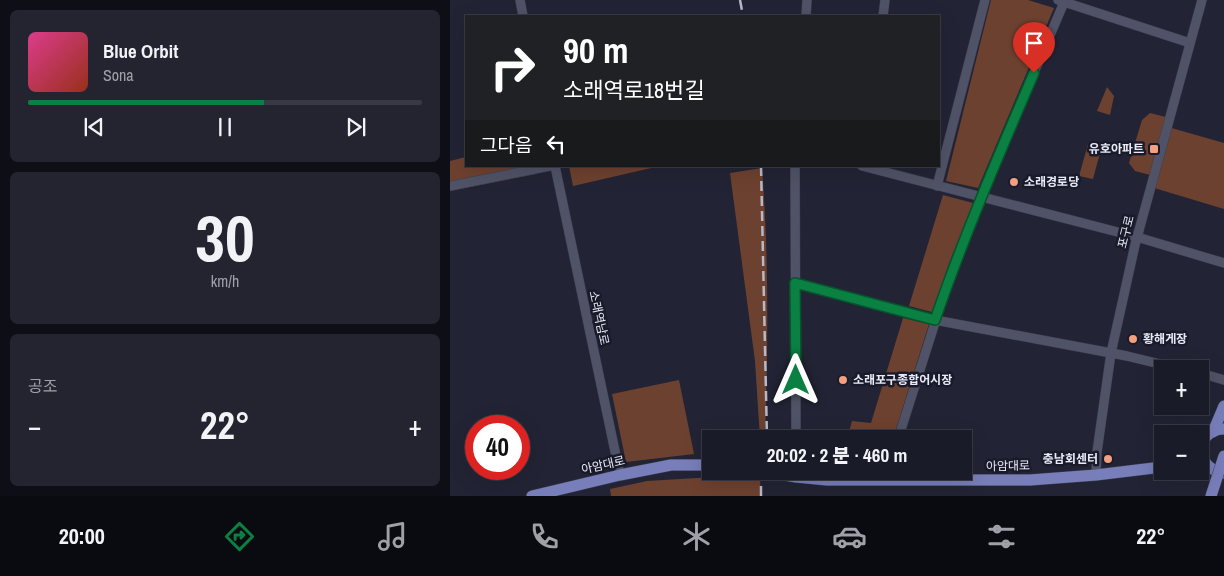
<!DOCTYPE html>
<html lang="ko">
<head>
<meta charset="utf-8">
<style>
	:root { --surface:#1a1b28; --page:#232430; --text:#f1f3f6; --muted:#9fa1a8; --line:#383945; --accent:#0b8043 }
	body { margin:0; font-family:"Archivo Narrow","Noto Sans KR",sans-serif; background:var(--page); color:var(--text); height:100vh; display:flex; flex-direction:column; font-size:19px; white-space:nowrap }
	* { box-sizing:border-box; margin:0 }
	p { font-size:16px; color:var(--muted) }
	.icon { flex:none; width:28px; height:28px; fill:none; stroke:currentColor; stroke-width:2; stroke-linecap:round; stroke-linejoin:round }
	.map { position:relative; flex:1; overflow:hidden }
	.panel { display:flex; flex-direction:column; gap:10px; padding:10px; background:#0e0f16; width:450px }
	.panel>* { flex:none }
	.guide { position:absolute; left:15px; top:15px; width:475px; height:152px; border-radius:0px; box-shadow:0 5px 20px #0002,0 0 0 1px var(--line); background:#202124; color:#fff; overflow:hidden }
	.tools { position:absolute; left:704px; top:360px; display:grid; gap:10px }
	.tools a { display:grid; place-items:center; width:55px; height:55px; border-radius:0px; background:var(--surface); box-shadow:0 5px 20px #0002,0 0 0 1px var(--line); font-size:25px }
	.speed { position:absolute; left:15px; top:415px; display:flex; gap:10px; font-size:25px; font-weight:700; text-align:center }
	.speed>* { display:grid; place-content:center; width:65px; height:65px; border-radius:50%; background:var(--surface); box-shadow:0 5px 20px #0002,0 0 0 1px var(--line); line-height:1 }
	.speed .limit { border:8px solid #d22; background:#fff; color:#111 }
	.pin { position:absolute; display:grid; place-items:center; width:42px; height:42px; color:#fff; margin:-51px -21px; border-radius:50% 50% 50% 0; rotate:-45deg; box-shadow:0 0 5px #0007 }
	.pin .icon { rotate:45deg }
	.me { position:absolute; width:55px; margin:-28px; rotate:0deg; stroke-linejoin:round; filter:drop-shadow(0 0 4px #0008) }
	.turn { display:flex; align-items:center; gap:18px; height:105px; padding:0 15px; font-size:22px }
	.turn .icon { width:65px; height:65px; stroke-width:2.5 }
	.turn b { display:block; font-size:35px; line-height:42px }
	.then { display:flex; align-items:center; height:48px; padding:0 15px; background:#0003; gap:10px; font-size:19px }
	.big { font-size:38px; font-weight:800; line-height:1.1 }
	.panel .card { flex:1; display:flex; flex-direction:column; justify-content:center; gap:8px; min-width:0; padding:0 18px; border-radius:8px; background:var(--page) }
	.panel .dial { align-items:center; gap:0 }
	.dial b { font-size:65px; line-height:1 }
	.song { display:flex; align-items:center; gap:15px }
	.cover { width:60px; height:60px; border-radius:8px; background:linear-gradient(135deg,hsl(330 70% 55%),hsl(10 70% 35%)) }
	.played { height:5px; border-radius:2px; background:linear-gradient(90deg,var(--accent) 60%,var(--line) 60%) }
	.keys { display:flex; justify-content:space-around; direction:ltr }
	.heat { display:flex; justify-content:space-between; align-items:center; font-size:28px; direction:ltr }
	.trip { position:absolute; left:252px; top:430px; width:270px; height:50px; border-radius:0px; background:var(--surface); box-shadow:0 5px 20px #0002,0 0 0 1px var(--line); font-weight:800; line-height:50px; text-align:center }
	.menu { display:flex; height:80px; justify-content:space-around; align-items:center; background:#0a0b10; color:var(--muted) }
	.menu .icon { width:35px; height:35px }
	.menu .selected { color:var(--accent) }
	.menu b { font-size:22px; color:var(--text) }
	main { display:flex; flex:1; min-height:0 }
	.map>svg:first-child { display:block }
	.green { fill:#6d412f }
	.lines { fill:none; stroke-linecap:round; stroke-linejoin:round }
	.minor-casing { stroke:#3c3e4d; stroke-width:10 }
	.major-casing { stroke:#3c3e4d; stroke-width:12 }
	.minor { stroke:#505367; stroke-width:9 }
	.major { stroke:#777eba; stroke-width:11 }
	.rail { stroke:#b7b9c6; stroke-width:2.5; stroke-dasharray:10 5; stroke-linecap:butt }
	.major-bridge-casing { stroke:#3c3e4d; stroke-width:12; stroke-linecap:butt }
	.major-bridge { stroke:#777eba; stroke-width:11 }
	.route-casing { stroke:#07532c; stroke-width:12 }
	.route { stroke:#0b8043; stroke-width:9 }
	.poi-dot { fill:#f2a07f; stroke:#191b2b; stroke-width:2 }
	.labels { text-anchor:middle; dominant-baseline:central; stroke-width:5; stroke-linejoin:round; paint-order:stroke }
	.poi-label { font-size:12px; font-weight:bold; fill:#e8eaf6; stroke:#191b2b; text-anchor:start }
	.street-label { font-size:12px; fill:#e8eaf6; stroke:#191b2b }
</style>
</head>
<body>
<main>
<section class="panel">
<div class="card">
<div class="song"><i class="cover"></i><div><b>Blue Orbit</b><p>Sona</p></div></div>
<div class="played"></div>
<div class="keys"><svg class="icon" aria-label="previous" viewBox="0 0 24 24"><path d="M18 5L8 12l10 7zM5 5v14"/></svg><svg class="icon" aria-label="pause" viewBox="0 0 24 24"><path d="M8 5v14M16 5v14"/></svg><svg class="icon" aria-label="next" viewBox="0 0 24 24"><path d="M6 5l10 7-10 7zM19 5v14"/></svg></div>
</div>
<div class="card dial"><b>30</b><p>km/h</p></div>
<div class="card"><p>공조</p>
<div class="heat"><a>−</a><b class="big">22°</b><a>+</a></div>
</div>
</section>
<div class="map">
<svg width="774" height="496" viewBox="0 0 774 496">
	<rect width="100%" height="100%" fill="#222435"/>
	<g class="green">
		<polygon points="541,0 578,0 604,8 528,188 496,181"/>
		<polygon points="657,87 664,96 660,115 647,111"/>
		<polygon points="700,113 720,118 718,127 774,143 774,209 701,187 704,176 685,171 679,163 692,120"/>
		<polygon points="643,141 650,153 643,179 629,176 638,144"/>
		<polygon points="16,157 16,166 84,166 86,174 0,191 0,161"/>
		<polygon points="119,166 210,166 123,186"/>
		<path d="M312 168C319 258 318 349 315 439H310L305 361 280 173Z"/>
		<polygon points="493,195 523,203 482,312 459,306"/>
		<polygon points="453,318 479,324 443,439 397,439 402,421 421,423"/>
		<polygon points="229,380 244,454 176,462 162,394"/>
		<polygon points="280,476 310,480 311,496 161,496 160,489 197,481"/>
	</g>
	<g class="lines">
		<g class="minor-casing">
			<g id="minor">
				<polyline points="70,0 73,16"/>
				<polyline points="608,0 740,43"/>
				<polyline points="356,16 357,0"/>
				<polyline points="433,16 435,0"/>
				<polyline points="105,166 170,475"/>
				<polyline points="345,166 346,439"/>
				<polyline points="412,166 687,237 774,263"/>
				<polyline points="0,186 100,166"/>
				<polyline points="487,186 535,0"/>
				<polyline points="345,283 485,320 677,356 731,369"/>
				<polyline points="750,373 774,380"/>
				<polyline points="448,439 503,266 531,197 615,0"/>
				<polyline points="646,475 647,452 661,353 685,245 752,0"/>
			</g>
		</g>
		<g class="major-casing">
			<g id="major">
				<path d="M774 429C745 429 743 469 774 473"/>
				<polyline points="763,432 774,406"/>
				<polyline points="314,471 346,477 377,480 580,480 646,475 712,467"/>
				<polyline points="82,496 170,475 221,465 261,465"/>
			</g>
		</g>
		<use href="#minor" class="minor"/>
		<use href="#major" class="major"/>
		<g class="rail">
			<polyline points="290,0 293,16"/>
			<polyline points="311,166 317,439"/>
			<polyline points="311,471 311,496"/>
		</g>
		<g class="major-bridge-casing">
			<polyline id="major-bridge" points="761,496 774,456"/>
		</g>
		<use href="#major-bridge" class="major-bridge"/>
	</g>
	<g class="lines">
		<g class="route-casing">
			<path id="route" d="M346 380 345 283 485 320C514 236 549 154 584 73"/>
		</g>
		<use href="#route" class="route"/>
	</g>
	<g class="poi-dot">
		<rect x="699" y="144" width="10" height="10" rx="2.5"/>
		<circle cx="564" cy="182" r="5"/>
		<circle cx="683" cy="339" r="5"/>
		<circle cx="393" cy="380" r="5"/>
		<circle cx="658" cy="459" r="5"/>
	</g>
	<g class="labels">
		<g class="poi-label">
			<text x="694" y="149" text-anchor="end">유호아파트</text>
			<text x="574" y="182">소래경로당</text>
			<text x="693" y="339">황해게장</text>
			<text x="403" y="380">소래포구종합어시장</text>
			<text x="648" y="459" text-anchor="end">충남회센터</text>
		</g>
		<g class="street-label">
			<text transform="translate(676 232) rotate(-76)">포구로</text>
			<text transform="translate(149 318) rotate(78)">소래역남로</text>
			<text transform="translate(153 465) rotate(-13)">아암대로</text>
			<text transform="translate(558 466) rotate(-1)">아암대로</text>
		</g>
	</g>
</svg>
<div class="tools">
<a>+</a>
<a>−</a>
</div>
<div class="speed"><div class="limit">40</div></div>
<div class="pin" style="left:584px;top:73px;background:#d93025"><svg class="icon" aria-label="arrive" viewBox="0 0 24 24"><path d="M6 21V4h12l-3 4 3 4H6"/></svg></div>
<svg class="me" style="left:346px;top:380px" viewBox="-20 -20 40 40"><path d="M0-17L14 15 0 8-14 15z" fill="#0b8043" stroke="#fff" stroke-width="4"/></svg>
<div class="trip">20:02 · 2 분 · 460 m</div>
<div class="guide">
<div class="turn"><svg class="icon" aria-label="right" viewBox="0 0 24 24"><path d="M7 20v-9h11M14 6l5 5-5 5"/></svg><div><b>90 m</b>소래역로18번길</div></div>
<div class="then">그다음<svg class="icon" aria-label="left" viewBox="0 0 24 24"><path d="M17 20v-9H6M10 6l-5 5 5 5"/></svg></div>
</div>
</div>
</main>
<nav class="menu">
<b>20:00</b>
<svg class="icon selected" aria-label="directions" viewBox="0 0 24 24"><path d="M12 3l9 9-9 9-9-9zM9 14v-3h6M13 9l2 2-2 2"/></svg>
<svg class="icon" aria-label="music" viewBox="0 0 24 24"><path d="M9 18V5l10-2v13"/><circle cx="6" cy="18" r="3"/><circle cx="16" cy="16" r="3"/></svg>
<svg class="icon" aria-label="phone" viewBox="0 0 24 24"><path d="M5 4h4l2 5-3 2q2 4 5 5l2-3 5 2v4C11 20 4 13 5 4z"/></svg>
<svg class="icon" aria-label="climate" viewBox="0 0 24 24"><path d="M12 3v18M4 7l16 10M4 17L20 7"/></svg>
<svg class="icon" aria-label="car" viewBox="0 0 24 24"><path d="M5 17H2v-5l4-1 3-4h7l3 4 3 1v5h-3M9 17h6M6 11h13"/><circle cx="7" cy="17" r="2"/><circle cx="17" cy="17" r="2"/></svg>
<svg class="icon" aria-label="filters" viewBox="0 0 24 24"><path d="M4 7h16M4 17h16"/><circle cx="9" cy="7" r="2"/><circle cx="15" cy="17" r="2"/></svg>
<b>22°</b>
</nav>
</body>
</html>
